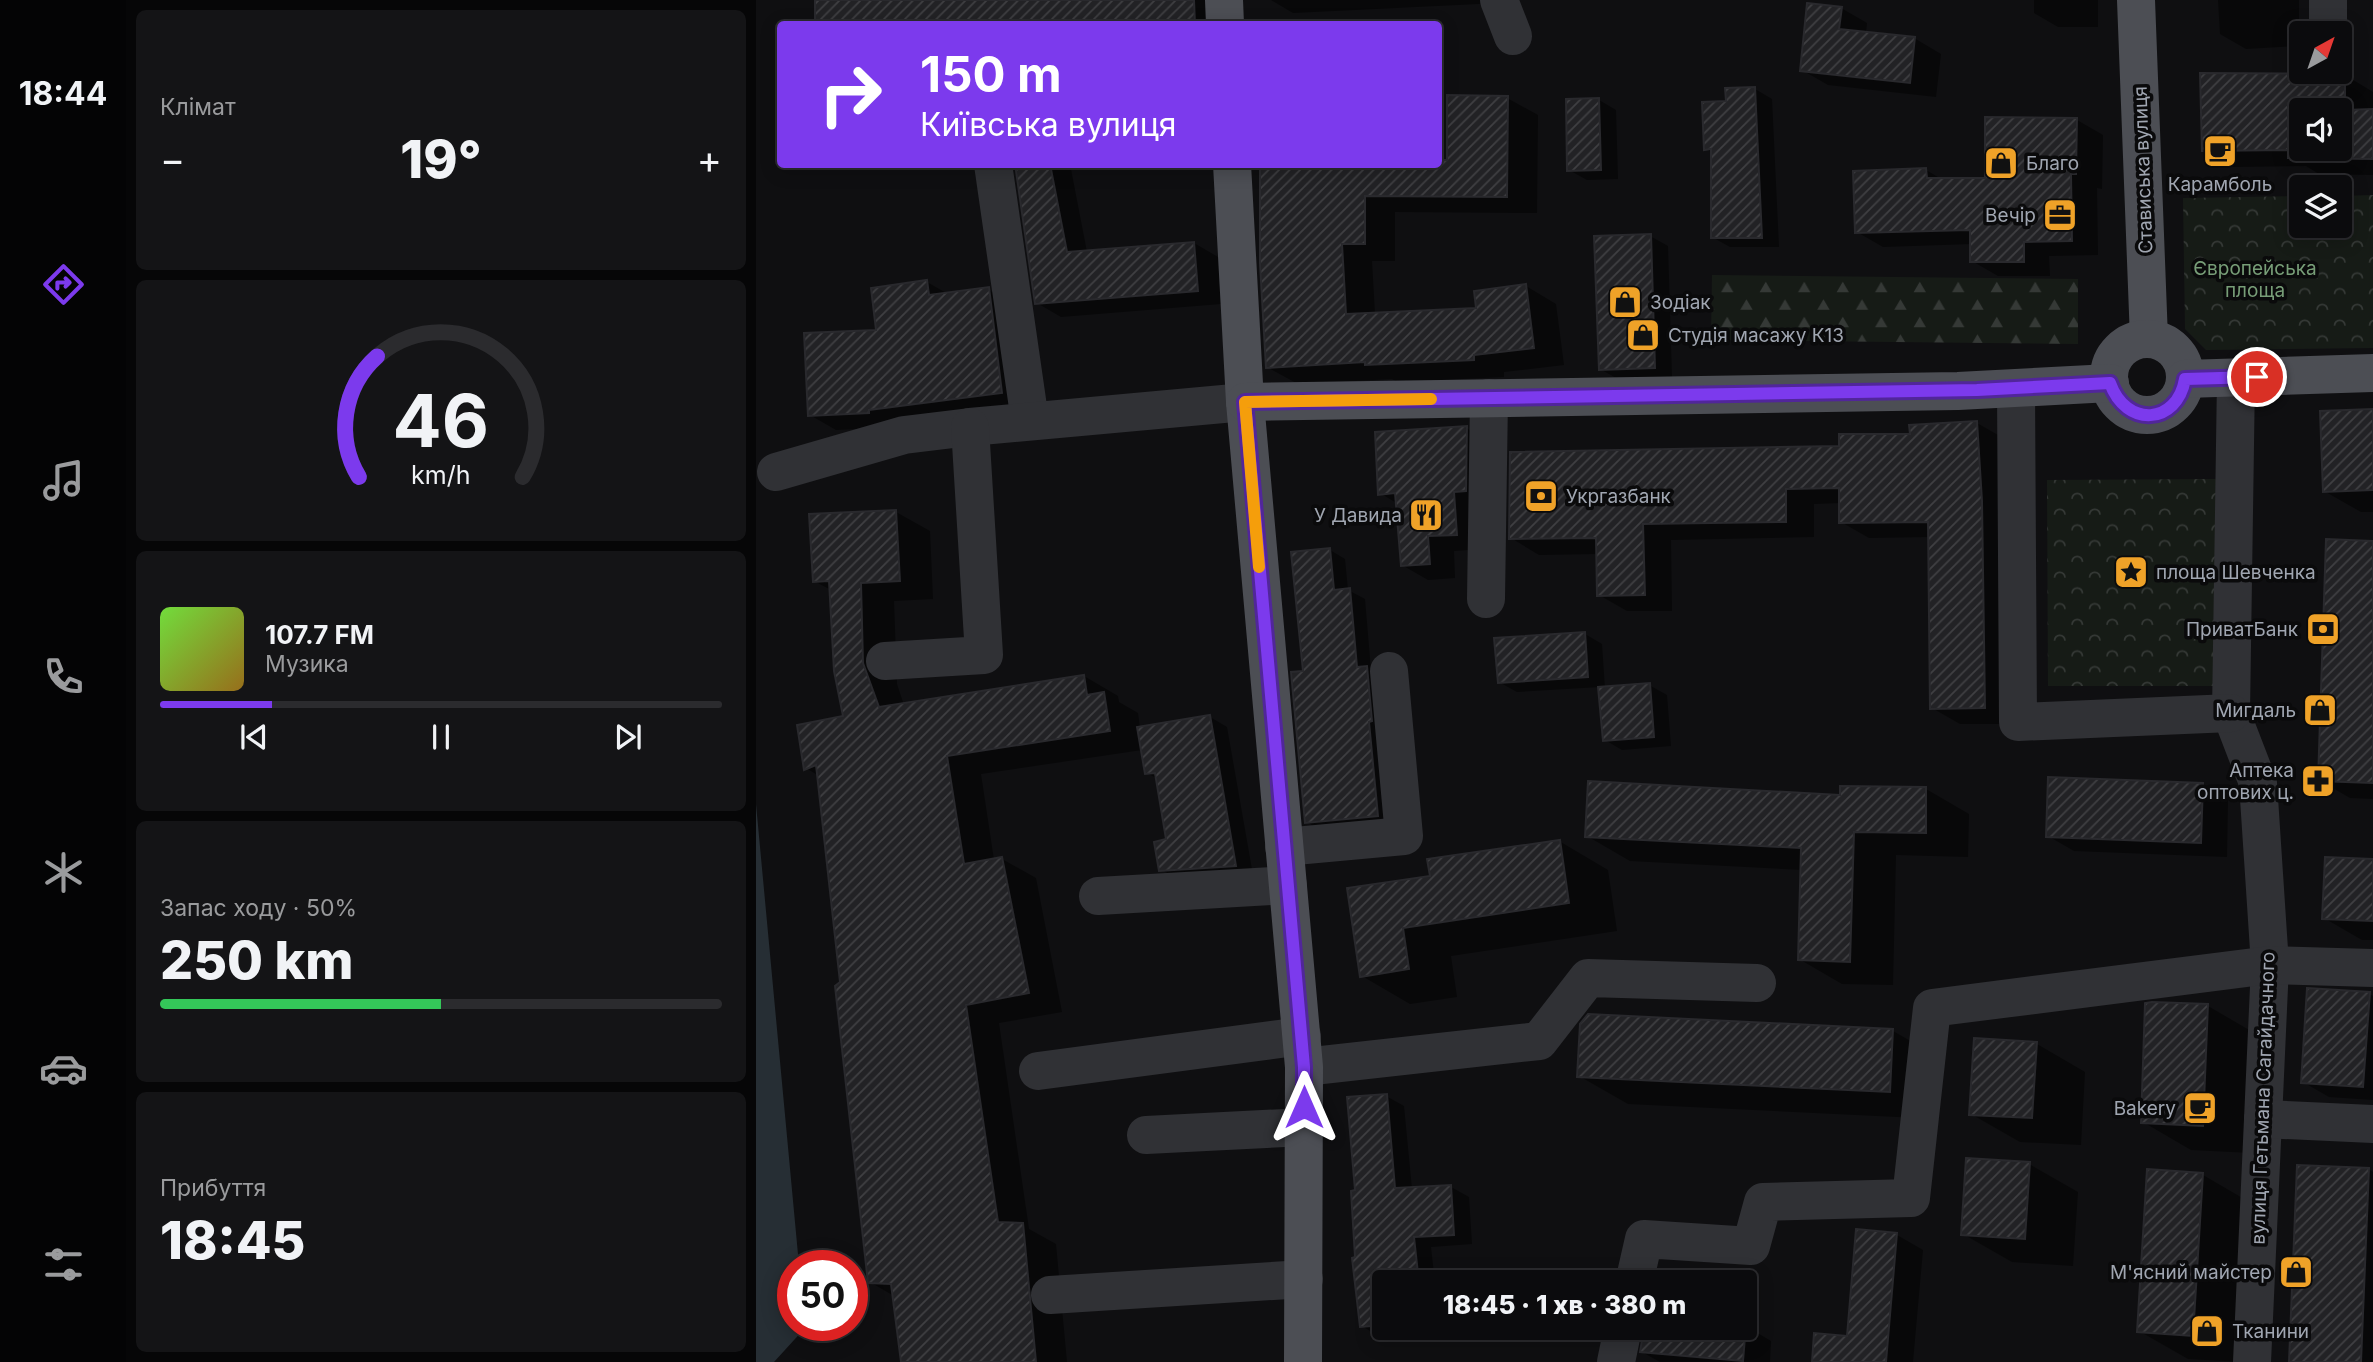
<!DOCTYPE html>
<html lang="uk">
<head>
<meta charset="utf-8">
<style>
	:root { --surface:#0b0b0d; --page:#141416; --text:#f1f3f6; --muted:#9a9b9d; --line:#2b2b2e; --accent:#7c3aed }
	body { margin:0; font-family:Inter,sans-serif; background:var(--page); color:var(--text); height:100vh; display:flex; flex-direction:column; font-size:26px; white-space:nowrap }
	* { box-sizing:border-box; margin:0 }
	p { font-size:23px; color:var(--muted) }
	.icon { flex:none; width:38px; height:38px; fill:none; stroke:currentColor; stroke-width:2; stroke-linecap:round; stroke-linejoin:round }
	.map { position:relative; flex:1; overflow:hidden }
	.details { display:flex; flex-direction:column; gap:10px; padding:10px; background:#060607; width:630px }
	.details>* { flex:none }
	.guide { position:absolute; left:21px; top:21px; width:665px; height:147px; border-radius:7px; box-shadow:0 4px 18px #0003,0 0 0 2px var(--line); background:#7c3aed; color:#fff; overflow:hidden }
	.needle { width:46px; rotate:40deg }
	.tools { position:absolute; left:1533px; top:21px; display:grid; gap:14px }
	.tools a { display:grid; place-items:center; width:63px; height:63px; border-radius:7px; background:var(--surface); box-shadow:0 4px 18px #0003,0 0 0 2px var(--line); font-size:35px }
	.speed { position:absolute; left:21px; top:1250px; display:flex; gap:14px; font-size:35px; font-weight:700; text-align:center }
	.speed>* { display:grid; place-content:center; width:91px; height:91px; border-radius:50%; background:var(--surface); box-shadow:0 4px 18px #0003,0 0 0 2px var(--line); line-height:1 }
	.speed .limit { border:10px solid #d22; background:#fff; color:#111 }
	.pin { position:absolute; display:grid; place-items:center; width:60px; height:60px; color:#fff; margin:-30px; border:4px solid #fff; border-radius:50%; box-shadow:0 2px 7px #0007 }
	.me { position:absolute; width:77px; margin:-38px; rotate:0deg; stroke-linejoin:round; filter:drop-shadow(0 0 5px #0008) }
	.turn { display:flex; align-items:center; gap:24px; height:147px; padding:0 28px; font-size:32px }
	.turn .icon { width:91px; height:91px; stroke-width:2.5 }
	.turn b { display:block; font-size:49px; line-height:60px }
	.big { font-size:52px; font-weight:800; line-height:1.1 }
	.details .widget { flex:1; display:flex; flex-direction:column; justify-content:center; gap:10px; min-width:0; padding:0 24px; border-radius:10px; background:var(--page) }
	.details .dial { align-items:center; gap:0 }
	.dial svg { height:182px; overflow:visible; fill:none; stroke:var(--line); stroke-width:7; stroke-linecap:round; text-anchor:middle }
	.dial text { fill:var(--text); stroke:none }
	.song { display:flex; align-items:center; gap:21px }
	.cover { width:84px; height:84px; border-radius:10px; background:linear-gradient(135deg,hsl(100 70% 55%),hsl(40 70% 35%)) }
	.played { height:7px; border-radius:4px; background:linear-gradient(90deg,var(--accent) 20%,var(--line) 20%) }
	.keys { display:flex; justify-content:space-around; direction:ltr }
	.heat { display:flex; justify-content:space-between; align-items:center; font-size:38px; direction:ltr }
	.charge { height:10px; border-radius:5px; background:linear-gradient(90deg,#34c759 50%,var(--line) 0) }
	.trip { position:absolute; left:616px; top:1270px; width:385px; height:70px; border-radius:7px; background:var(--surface); box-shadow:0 4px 18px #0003,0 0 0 2px var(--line); font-weight:800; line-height:70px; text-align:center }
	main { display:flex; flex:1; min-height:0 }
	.tabs { display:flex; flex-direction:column; width:126px; justify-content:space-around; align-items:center; background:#040405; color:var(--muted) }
	.tabs .icon { width:49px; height:49px }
	.tabs .active { color:var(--accent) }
	.tabs b { font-size:32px; color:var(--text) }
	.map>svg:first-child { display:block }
	.forest { fill:url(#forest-firs) }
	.park { fill:url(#park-crowns) }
	.water { fill:#262e34 }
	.shadow { fill:#0007; fill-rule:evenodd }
	.building { fill:url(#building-hatch); stroke:#29292d; stroke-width:2; fill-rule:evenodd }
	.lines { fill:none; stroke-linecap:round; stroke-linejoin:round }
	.minor { stroke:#303135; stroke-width:38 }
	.major { stroke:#4c4e54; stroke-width:38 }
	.route-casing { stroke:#51269a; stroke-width:18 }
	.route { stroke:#7c3aed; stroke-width:12 }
	.slow { stroke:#f59e0b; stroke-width:12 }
	.labels { text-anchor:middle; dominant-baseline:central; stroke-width:7; stroke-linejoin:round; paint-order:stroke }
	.poi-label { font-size:19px; fill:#a0a6b1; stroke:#0a0a0b; text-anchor:end }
	.street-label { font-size:19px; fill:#a0a6b1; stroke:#0a0a0b }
	.park-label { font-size:19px; fill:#779d77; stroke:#0a0a0b }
</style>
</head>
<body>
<main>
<nav class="tabs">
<b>18:44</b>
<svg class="icon active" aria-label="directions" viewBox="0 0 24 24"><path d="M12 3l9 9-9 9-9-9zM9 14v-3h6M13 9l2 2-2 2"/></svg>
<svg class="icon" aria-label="music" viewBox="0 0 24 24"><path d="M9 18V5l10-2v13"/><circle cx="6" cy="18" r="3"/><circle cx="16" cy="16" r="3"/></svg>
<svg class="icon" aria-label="phone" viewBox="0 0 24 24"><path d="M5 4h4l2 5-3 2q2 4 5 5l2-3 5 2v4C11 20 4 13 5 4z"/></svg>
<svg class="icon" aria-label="climate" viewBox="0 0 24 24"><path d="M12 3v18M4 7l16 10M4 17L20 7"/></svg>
<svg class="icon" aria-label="car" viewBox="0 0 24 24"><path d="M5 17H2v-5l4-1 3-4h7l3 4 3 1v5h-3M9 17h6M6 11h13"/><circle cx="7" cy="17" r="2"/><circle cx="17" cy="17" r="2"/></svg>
<svg class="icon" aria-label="filters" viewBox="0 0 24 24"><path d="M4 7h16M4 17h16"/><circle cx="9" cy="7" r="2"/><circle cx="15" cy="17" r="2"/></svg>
</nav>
<section class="details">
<div class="widget"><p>Клімат</p>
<div class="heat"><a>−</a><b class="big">19°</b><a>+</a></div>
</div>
<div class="widget dial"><svg viewBox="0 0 100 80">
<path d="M14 69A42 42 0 1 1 86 69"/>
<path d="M14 69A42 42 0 0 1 22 16" stroke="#7c3aed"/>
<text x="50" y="56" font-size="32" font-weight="700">46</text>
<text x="50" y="72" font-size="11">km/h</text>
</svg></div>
<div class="widget">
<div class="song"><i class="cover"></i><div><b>107.7 FM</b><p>Музика</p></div></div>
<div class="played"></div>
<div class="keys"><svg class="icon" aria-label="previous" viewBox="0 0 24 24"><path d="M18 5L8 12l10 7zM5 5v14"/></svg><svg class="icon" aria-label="pause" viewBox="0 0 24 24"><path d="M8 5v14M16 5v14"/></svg><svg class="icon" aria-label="next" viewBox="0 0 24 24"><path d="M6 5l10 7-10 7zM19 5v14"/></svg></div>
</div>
<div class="widget"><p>Запас ходу · 50%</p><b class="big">250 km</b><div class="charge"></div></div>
<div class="widget"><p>Прибуття</p><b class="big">18:45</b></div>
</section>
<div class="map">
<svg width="1617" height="1362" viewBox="0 0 1617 1362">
	<defs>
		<pattern id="forest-firs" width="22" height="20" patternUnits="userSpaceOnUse" patternTransform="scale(1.75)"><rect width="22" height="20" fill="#161b16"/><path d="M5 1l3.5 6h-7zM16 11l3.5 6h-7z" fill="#353936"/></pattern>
		<pattern id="park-crowns" width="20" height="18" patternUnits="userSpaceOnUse" patternTransform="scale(1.75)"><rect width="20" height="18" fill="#161b16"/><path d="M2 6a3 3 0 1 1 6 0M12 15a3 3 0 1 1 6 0" fill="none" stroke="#353936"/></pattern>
		<pattern id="building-hatch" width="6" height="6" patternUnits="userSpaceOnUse" patternTransform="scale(1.75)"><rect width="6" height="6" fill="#222225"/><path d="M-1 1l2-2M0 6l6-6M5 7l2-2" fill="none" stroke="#3f3f42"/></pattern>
	</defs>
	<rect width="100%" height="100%" fill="#0f0f11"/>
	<polygon class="forest" points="956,275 1322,279 1322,344 955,340"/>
	<g class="park">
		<polygon points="1617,195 1617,348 1450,350 1429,329 1427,198 1545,196 1545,226 1584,226 1584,196"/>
		<polygon points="1460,479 1461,686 1292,686 1291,480"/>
	</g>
	<polygon class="water" points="0,804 43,1265 37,1265 37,1325 49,1325 49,1328 18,1362 0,1362"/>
	<g class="shadow">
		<polygon points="61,0 471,0 473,24 60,24"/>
		<polygon points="515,0 743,0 743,3 537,13"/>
		<polygon points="1278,0 1342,0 1342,27 1302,27 1278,13"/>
		<polygon points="1462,0 1543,0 1543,46 1490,49 1464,34"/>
		<polygon points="1085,8 1111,23 1110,33 1158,38 1185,54 1180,97 1072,85 1046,70"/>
		<path d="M1589 75 1617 92V175L1563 174 1550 166 1477 167 1447 150ZM1545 110H1584V149H1545Z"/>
		<polygon points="999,89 1016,99 1023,247 974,247 956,237 957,153 950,149"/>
		<polygon points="751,98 782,115 781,213 639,212 639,261 616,261 619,314 722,310 770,286 800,304 808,365 748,372 748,377 641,382 636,379 542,384 511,367 506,164 682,164 693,162"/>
		<polygon points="843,100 860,110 862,179 831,180 813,170"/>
		<polygon points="1321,120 1347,135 1346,189 1341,188 1342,255 1293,256 1294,276 1242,276 1216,261 1216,244 1127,247 1101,232 1170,170 1187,180 1230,180"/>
		<polygon points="261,164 314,164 331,252 438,243 462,257 465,304 305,317 281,303"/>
		<polygon points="894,236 912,246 916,377 862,379 844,369"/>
		<polygon points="171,282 192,294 231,289 258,304 271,407 139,427 80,430 54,415 122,331"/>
		<polygon points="1617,411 1617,512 1605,512 1568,491"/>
		<polygon points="1221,423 1249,439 1256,724 1204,724 1176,708 1174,537 1113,538 1085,522 1085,503 1058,504 1058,537 915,540 916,611 871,611 843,595 842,554 783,555 755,538 1084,448"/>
		<polygon points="710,428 736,443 727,549 698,551 699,578 672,580 646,565 642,504 624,493"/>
		<polygon points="140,512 174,531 177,599 138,601 141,684 148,705 328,676 362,696 363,702 382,713 384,728 454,717 471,727 497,875 422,880 405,869 412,841 402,779 391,773 386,750 225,774 238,860 246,859 280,878 306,1012 243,1023 273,1229 300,1244 311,1362 147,1362 138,1296 114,1282 86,982 63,776 50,768 89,717 75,590 58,581"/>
		<polygon points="1617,543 1617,799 1594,798 1563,780"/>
		<polygon points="574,550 589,559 592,590 609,599 615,670 637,824 566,831 551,822 549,673"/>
		<polygon points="829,634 846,644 849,689 893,685 911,695 915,746 866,750 849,740 844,687 761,692 743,682"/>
		<polygon points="1446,784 1472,799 1471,857 1318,851 1292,836"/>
		<polygon points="1170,789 1213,814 1212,857 1140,855 1137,985 1086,984 1043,959 1046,870 874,861 831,836 1086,797"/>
		<polygon points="803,841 852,870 861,931 695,956 701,997 654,1004 606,976 676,878"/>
		<polygon points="1617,861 1617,940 1606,940 1568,918"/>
		<polygon points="1613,994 1617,996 1617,1100 1573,1097 1547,1082"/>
		<polygon points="1452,1006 1500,1034 1496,1153 1435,1150 1387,1122"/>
		<polygon points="833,1015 1137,1031 1186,1059 1183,1119 872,1104 823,1076"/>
		<polygon points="1281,1044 1329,1072 1325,1145 1264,1142 1215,1114"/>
		<polygon points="630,1096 648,1106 656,1189 695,1187 713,1197 716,1244 675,1247 679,1283 628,1283 628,1328 685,1330 624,1337 606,1326 600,1259 600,1192"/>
		<polygon points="1273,1164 1322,1192 1317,1266 1256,1262 1207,1234"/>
		<polygon points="1612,1169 1617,1172 1617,1362 1535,1362"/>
		<polygon points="1447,1175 1495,1203 1486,1362 1432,1359 1383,1331"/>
		<polygon points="1141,1235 1167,1250 1157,1362 1057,1362 1092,1338"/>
		<polygon points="989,1298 1000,1305 998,1331 1015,1341 1014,1362 904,1362 886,1352 989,1328"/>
	</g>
	<g class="building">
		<polygon points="59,0 438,0 439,24 59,24"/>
		<polygon points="1051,3 1086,7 1083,29 1159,37 1154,83 1044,71"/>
		<path d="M1444 73 1589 74V110L1617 109V159L1532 158V150L1446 151ZM1545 110H1584V149H1545Z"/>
		<polygon points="999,87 1006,238 955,238 955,149 948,150 946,102 970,101 969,88"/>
		<polygon points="691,95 752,96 751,197 609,196 609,244 586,244 590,314 720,308 718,291 770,284 778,348 718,355 718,360 609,365 609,362 510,368 504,264 504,164 682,164 682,160 691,160"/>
		<polygon points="843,98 845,170 811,171 810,99"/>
		<polygon points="1229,117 1321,118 1320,174 1315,174 1316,241 1268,242 1268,262 1214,262 1214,230 1099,233 1097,171 1170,168 1171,178 1229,178"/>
		<polygon points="259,164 294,164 311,252 438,242 442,291 279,304"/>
		<polygon points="895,234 899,368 843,370 838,236"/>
		<polygon points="171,280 173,295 233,287 246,393 113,410 113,413 52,416 48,333 120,330 115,288"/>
		<polygon points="1617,409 1617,490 1567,492 1564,411"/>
		<polygon points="1221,421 1226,501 1229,708 1174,709 1172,522 1083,523 1083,488 1030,489 1030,522 887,524 889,595 841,596 840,538 753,539 754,452 1083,446 1083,434 1154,434 1153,425"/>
		<polygon points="711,426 710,491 698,492 701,535 672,536 674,564 645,566 639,493 622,495 619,432"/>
		<polygon points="140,510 144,581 105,583 107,663 123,707 328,675 331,695 348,692 354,731 191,756 208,864 246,857 273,993 210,1005 242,1222 267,1223 280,1362 145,1362 135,1284 112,1283 79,986 84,982 60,765 48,770 41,725 87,716 78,671 73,581 57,582 53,514"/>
		<polygon points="1570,539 1617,541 1617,783 1562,781"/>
		<polygon points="574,548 578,590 594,588 601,667 611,666 616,721 613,722 622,816 549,823 535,672 547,671 535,552"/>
		<polygon points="829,632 832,677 742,683 738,638"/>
		<polygon points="894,683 898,737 847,741 842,687"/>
		<polygon points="454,715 480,866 403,871 398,842 410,839 399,773 389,774 381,727"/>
		<polygon points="1292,777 1447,783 1445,843 1290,837"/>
		<polygon points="832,781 1084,795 1084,786 1170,787 1170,833 1098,832 1094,962 1042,960 1045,848 829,837"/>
		<polygon points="804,840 813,903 647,928 653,969 604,977 591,888 674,876 671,859"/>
		<polygon points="1569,857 1617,859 1617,921 1566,919"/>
		<polygon points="1551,988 1614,992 1607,1087 1545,1083"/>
		<polygon points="1396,1002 1452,1004 1447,1126 1385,1123 1389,1003"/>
		<polygon points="832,1014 1137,1029 1134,1092 821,1077 824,1024"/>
		<polygon points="1218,1038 1281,1042 1276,1118 1213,1115"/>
		<polygon points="631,1094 639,1188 695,1185 698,1235 658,1237 663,1283 628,1283 628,1325 604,1327 596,1258 599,1257 595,1191 599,1190 591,1097"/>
		<polygon points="1210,1158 1274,1162 1269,1239 1205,1235"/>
		<polygon points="1541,1165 1613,1168 1605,1362 1533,1362"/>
		<polygon points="1391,1169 1447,1173 1437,1336 1381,1332"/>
		<polygon points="1100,1229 1141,1233 1130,1362 1056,1362 1058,1333 1091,1336"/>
		<polygon points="989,1289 993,1289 987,1361 884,1352 888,1328 989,1328"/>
	</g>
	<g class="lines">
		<g class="minor">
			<polyline points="743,0 757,36"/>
			<polyline points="1572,33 1572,0"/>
			<polyline points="237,164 274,421"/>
			<polyline points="1480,378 1475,713 1502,783 1514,965 1496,1362"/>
			<polyline points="1260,389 1262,722 1475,713"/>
			<polyline points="20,472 148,435 214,427 489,402"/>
			<polyline points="730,599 733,398"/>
			<polyline points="129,661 228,655 214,427"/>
			<polyline points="528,847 648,836 633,671"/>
			<polyline points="342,896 532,885"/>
			<polyline points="548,1067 783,1041 832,978 1001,983"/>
			<polyline points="282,1071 546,1036"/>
			<polyline points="1507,1119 1617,1124"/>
			<polyline points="390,1135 548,1127"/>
			<polyline points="878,1283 888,1239 995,1246 1007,1202 1155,1198 1176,1008 1514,965 1617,968"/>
			<polyline points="294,1295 548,1279"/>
			<polyline points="860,1362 867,1328"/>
		</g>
		<g class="major">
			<polyline points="468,0 469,24"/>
			<polyline points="1380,0 1393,339"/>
			<polyline points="476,164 489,402 548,1067 547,1362"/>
			<circle cx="1391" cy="377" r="38"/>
			<polyline points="1429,379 1617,373"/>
			<polyline points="489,402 1202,391 1354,383"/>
		</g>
	</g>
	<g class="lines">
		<g class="route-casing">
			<path id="route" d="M548 1107V1067L489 402 1221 390 1354 383C1370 428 1421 425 1429 379L1501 377"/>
		</g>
		<use href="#route" class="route"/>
		<polyline class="slow" points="503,567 489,402 675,399"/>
	</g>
	<defs>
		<g id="cafe-square" transform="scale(1.75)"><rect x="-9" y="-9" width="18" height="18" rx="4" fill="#efa228" stroke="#0a0a0b"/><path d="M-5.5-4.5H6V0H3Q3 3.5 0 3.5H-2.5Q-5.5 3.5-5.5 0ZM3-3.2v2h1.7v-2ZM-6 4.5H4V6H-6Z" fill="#111"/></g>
		<g id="shop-square" transform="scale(1.75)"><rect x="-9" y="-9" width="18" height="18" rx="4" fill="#efa228" stroke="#0a0a0b"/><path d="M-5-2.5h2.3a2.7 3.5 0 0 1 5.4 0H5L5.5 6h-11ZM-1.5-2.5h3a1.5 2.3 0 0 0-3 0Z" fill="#111"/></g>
		<g id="office-square" transform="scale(1.75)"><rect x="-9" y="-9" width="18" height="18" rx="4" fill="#efa228" stroke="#0a0a0b"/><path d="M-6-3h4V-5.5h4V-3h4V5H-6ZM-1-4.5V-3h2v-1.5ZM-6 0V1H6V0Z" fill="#111"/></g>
		<g id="bank-square" transform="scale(1.75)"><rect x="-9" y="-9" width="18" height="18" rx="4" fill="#efa228" stroke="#0a0a0b"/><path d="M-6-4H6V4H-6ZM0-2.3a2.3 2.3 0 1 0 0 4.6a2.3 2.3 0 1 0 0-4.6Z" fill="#111"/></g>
		<g id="restaurant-square" transform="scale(1.75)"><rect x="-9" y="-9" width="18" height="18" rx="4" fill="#efa228" stroke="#0a0a0b"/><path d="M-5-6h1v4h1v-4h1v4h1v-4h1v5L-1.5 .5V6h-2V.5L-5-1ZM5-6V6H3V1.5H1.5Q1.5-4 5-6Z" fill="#111"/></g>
		<g id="sight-square" transform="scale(1.75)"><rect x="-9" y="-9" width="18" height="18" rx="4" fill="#efa228" stroke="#0a0a0b"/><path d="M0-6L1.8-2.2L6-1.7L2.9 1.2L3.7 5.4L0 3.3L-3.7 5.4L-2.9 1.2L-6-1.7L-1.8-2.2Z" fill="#111"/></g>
		<g id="pharmacy-square" transform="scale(1.75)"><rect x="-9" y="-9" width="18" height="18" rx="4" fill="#efa228" stroke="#0a0a0b"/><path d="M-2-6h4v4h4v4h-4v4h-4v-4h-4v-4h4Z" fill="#111"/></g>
	</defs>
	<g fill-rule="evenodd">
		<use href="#cafe-square" x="1464" y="151"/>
		<use href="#shop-square" x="1245" y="163"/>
		<use href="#office-square" x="1304" y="215"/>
		<use href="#shop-square" x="869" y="302"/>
		<use href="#shop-square" x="887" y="335"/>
		<use href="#bank-square" x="785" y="496"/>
		<use href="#restaurant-square" x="670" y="515"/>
		<use href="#sight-square" x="1375" y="572"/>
		<use href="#bank-square" x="1567" y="629"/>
		<use href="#shop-square" x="1564" y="710"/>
		<use href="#pharmacy-square" x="1562" y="781"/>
		<use href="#cafe-square" x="1444" y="1108"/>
		<use href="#shop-square" x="1540" y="1272"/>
		<use href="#shop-square" x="1451" y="1331"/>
	</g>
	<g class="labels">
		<g class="poi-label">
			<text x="1270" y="163" text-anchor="start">Благо</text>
			<text x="1464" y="184" text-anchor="middle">Карамболь</text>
			<text x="1280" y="215">Вечір</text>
			<text x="894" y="302" text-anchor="start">Зодіак</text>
			<text x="912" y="335" text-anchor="start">Студія масажу К13</text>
			<text x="810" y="496" text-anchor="start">Укргазбанк</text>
			<text x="646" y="515">У Давида</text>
			<text x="1400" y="572" text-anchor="start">площа Шевченка</text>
			<text x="1542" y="629">ПриватБанк</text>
			<text x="1540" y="710">Мигдаль</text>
			<text x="1538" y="770">Аптека<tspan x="1538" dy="22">оптових ц.</tspan></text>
			<text x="1420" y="1108">Bakery</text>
			<text x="1516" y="1272">М'ясний майстер</text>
			<text x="1476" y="1331" text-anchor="start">Тканини</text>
		</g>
		<g class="street-label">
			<text transform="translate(1387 170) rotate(-92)">Стависька вулиця</text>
			<text transform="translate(1507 1098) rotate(-88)">вулиця Гетьмана Сагайдачного</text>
		</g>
		<g class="park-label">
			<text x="1499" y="268">Європейська<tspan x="1499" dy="22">площа</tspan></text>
		</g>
	</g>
</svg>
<div class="tools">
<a><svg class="needle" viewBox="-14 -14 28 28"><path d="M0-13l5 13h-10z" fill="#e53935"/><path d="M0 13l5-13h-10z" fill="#9a9b9d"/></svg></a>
<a><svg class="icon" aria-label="sound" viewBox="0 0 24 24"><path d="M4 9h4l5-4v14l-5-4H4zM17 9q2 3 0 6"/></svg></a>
<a><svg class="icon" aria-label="layers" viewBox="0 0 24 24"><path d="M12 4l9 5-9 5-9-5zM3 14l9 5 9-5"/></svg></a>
</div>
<div class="speed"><div class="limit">50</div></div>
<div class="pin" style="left:1501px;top:377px;background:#d93025"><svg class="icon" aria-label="arrive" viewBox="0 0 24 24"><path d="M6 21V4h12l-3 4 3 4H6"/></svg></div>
<svg class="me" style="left:548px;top:1107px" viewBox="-20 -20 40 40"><path d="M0-17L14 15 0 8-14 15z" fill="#7c3aed" stroke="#fff" stroke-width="4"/></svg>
<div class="trip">18:45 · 1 хв · 380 m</div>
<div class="guide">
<div class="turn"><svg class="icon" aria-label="right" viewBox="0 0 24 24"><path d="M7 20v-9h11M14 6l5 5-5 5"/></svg><div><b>150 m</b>Київська вулиця</div></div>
</div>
</div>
</main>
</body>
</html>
